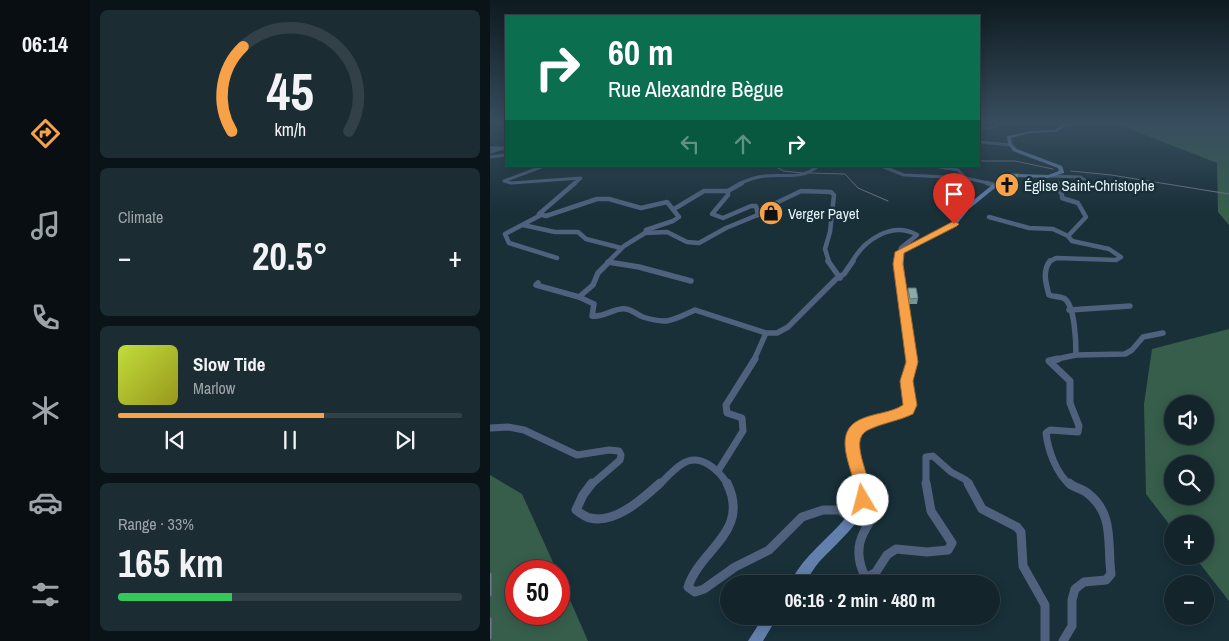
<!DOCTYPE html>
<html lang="en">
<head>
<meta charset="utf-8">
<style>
	:root { --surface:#13242b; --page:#1c2c33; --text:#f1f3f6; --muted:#9da4a9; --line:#324147; --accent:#f7a148 }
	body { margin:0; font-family:"Archivo Narrow",sans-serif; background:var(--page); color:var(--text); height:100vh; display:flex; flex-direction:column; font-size:19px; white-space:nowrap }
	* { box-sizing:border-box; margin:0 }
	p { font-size:16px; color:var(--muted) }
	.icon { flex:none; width:28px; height:28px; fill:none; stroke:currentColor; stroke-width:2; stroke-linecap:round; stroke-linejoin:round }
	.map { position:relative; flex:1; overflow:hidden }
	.sheet { display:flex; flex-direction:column; gap:10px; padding:10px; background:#0a1418; width:400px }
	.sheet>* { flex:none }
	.guide { position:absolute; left:15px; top:15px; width:475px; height:152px; border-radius:0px; box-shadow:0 2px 12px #0003,0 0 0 1px var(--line); background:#0b6e4f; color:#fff; overflow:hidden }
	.controls { position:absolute; left:674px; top:395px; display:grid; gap:10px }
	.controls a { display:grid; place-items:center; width:50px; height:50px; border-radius:50%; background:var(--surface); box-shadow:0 2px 12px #0003,0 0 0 1px var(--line); font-size:25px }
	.speed { position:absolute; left:15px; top:560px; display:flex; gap:10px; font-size:25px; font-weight:700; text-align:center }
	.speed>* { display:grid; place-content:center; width:65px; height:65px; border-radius:50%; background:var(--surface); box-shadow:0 2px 12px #0003,0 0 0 1px var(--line); line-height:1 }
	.speed .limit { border:8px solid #d22; background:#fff; color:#111 }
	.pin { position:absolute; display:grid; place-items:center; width:42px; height:42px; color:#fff; margin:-51px -21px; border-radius:50% 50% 50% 0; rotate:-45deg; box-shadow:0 0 5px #0007 }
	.pin .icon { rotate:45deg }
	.me { position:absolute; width:55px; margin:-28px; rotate:352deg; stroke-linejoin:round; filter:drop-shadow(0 0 4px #0008) }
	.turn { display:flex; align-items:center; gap:18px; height:105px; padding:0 20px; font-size:22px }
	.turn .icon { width:65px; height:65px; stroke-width:2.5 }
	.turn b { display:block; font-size:35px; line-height:42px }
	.lanes { display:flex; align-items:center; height:48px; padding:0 20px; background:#0003; justify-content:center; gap:25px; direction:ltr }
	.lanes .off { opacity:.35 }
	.big { font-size:38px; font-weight:700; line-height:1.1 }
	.sheet .card { flex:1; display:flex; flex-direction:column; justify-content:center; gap:8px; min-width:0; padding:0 18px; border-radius:8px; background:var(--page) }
	.sheet .dial { align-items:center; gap:0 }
	.dial svg { height:130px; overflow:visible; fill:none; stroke:var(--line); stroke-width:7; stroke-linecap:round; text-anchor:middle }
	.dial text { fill:var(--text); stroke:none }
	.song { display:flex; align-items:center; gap:15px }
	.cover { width:60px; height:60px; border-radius:8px; background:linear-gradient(135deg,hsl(70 70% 55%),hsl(60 70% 35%)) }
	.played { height:5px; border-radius:2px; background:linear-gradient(90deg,var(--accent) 60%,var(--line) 60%) }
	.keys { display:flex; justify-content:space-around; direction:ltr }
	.heat { display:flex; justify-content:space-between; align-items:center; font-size:28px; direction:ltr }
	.charge { height:8px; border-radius:4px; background:linear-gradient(90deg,#34c759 33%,var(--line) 0) }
	.trip { position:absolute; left:230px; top:575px; width:280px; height:50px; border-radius:25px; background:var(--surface); box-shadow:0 2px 12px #0003,0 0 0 1px var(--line); font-weight:700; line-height:50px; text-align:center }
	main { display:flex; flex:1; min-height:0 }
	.dock { display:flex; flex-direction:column; width:90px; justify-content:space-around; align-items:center; background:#080e11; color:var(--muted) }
	.dock .icon { width:35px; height:35px }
	.dock .active { color:var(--accent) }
	.dock b { font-size:22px; color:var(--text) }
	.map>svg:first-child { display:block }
	.forest { fill:#375e4b; fill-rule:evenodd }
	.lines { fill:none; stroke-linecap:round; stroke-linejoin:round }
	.stream-far1 { stroke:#74748c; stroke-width:1 }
	.stream { stroke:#74748c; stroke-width:3 }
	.minor-far4 { stroke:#50617e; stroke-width:3 }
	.minor-far3 { stroke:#50617e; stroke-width:4.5 }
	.minor-far2 { stroke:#50617e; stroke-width:5.5 }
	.minor-far1 { stroke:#50617e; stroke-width:7 }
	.minor { stroke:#50617e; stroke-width:9 }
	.secondary { fill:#637fac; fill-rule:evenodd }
	.wall { fill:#799392 }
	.shaded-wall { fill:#637877 }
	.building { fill:#8dabaa; stroke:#637877 }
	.route { fill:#f7a148; stroke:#a1692f }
	.labels { text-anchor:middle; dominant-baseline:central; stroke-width:5; stroke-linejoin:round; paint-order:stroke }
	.far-poi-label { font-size:15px; fill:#e5f2f9; stroke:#193039; text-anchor:start }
</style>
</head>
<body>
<main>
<nav class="dock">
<b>06:14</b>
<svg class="icon active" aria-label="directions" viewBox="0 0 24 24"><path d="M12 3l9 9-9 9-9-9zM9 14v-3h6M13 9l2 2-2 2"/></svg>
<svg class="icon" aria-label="music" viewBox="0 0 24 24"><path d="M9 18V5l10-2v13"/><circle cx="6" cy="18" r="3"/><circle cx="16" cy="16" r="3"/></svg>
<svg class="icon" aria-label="phone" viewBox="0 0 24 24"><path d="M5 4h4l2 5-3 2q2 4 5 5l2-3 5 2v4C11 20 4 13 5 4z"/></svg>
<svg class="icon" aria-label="climate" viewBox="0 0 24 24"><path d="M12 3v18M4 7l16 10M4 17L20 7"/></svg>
<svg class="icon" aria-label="car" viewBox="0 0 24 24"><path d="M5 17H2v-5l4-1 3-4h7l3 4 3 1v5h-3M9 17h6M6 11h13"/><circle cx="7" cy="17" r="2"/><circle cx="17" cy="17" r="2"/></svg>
<svg class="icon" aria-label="filters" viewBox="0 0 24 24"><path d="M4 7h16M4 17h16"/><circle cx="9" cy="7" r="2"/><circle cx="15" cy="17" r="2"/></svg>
</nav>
<section class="sheet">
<div class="card dial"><svg viewBox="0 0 100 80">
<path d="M14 69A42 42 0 1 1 86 69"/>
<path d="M14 69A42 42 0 0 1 21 17" stroke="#f7a148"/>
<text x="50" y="56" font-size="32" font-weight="700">45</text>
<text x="50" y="72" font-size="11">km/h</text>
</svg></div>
<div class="card"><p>Climate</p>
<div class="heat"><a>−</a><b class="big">20.5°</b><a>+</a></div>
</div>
<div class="card">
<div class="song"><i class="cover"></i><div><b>Slow Tide</b><p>Marlow</p></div></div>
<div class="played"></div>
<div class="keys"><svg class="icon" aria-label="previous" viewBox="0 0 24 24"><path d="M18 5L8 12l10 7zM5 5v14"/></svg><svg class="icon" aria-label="pause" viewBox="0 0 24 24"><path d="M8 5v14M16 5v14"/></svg><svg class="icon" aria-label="next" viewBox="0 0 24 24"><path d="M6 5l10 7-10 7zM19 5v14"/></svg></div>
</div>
<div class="card"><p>Range · 33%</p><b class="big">165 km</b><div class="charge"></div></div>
</section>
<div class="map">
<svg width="739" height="641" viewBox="0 0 739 641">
	<rect width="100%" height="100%" fill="#193039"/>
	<g class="forest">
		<polygon points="622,122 739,122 739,225 728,212 727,163"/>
		<path d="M739 329V601L704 556H715V524H682V528L656 494 654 404 662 349ZM682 404H715V436H682ZM682 464H715V496H682Z"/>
		<polygon points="0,475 32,494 67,571 26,571 26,614 69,614 69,575 98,641 0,641"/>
	</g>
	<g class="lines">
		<g class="stream-far1">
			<polyline points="489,128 502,128 517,122"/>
			<polyline points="489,161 525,161 563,169"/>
			<polyline points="284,166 294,171 312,173"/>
			<polyline points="581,171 621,175 739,194"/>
			<polyline points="319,173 355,174 368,188 398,201"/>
		</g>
		<g class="stream">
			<polyline points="0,574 0,595"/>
			<polyline points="0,619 0,638"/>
		</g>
		<g class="minor-far4">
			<polyline points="489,142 521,145"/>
			<polyline points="0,148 14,148 0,152"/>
			<polyline points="0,157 16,155"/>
			<polyline points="54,166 14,181 21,183 91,178 84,184"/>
			<polyline points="391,166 414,175 476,178"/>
			<polyline points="444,166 468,170 476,178 502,184"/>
			<polyline points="561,176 590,177 599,183 594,184"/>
			<path d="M249 184C257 180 266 177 275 176 294 174 312 180 328 166"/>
			<polyline points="567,184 579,184"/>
		</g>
		<g class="minor-far3">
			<polyline points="85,183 49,214 56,216 107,199 119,199 151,208 177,202 189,217 183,221 156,230 155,233 134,246 118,262"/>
			<polyline points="252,183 238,191 238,195 222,214 233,218 261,206 266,206 268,215"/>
			<polyline points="497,183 504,185"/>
			<polyline points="184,209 214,191 238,191"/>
			<polyline points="51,215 15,234 19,243 67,258"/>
			<polyline points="499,217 539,228 563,229 578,236 582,241 619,249 631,257 626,260 566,258 559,262"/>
			<polyline points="33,225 65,232 88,232 96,239 131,248"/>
			<polyline points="155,233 177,232 197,242 209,243 236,228 275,212 286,203 311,191 341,192 344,195 340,232 335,249 339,262"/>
			<polyline points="578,236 596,217 588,203 572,198 572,194 565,186 568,184 592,185 598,183"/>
			<path d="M362 262C374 240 402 221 427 235L411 248 410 252"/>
		</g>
		<g class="minor-far2">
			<path d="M120 261 108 273 103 285 89 297 104 304 102 316C114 318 125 307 136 309 143 310 147 315 153 317 178 325 183 320 205 310L276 333"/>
			<polyline points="338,261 350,278"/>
			<path d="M560 261C552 271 556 284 559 295 564 297 571 296 575 299 585 307 586 343 586 355L562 360"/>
			<polyline points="118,262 149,267 201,281"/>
			<polyline points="48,283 46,285 89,297"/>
			<polyline points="579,310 640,306"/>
			<polyline points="586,355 635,354 642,350 653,337 673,333"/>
			<polyline points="264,360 276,333 287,333 298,327 346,279 354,274 363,261"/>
		</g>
		<g class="minor-far1">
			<path d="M568 359 559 361 580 381V403L589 426 588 432 560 430 556 433C558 450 566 473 580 485"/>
			<polyline points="0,428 18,427 34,430 87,455 119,450 129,451 131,455 130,460 101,485"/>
			<polyline points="228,471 253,431 252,418 237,413 236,405 265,359"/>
			<polyline points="372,481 377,485"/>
			<path d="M169 485C176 478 184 469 192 464 210 452 229 470 238 485"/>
			<polyline points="436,485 436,457 443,456 461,472 476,480 479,485"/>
		</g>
		<g class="minor">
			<path d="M102 483 93 495 86 510C90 513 95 517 100 518 126 524 152 499 170 483"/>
			<path d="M237 483C261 532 210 549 198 587L205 592 214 589 245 567 279 550 312 517 333 510H350L361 519"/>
			<path d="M375 483C399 505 384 512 374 532 366 547 368 563 376 578L386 572 397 555 406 549 437 552 458 550 462 543 441 511 436 483"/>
			<polyline points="478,483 492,509 527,527 531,532 533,566 555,605 555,641"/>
			<path d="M573 641 582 626V600L585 589 594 582 616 580 621 574C617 543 625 513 596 492 591 488 584 488 579 483"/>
		</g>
		<g class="secondary">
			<path d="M592 122H615L575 126 566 132 541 133 521 138 522 144 527 149 572 166 574 172V173L558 178 528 177 516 179 479 209 466 225 413 253 411 264 426 362 420 381 424 405C412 428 382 415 369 434 358 450 381 477 379 496 377 518 344 546 329 562 323 569 319 577 314 584H300C309 561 336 540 352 522 358 515 364 508 368 500 377 477 343 451 363 426 376 411 403 420 415 404L412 381 418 362 405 264 407 252 462 223 475 207 512 177 528 174 558 175 569 171 568 168 523 151 518 144 517 136 541 131 565 130 573 124Z"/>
			<polygon points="274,616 288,616 273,641 258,641"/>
		</g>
	</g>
	<g class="wall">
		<polygon points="529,174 526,186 522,190 510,186 512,179"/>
		<polygon points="471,203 470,211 464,217 457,215 458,207"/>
		<polygon points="418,288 428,298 427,304 419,304 417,293"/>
	</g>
	<g class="shaded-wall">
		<polygon points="529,174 526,186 522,190 526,178"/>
		<polygon points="471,203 470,211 464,217 466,209"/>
	</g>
	<g class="building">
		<polygon points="519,174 529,174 526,178 528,178 524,183 512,179"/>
		<polygon points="464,201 471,203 466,209 458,207"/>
		<polygon points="418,288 426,288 428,298 420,299"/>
	</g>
	<linearGradient id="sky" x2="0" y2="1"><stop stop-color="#0e1a1f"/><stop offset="0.58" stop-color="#384e5f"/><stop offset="1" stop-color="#384e5f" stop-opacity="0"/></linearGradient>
	<rect width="739" height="212" fill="url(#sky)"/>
	<path class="route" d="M464 221 469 224 467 226 414 253 413 264 428 362 423 381 427 405 423 414C409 421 392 423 378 430 355 441 388 484 379 505L373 508 368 505C364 497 366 488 363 479 358 460 345 432 369 420 383 413 401 413 413 405L410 381 416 362 403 264 405 252Z"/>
	<defs>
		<g id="church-disc" transform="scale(1.25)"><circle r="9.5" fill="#f7a148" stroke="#193039"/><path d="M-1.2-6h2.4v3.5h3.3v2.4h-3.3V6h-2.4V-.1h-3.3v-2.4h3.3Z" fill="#111"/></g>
		<g id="shop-disc" transform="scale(1.25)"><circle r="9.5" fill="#f7a148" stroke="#193039"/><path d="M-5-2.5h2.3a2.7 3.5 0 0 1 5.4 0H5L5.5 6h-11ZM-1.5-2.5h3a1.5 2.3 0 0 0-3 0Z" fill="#111"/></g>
	</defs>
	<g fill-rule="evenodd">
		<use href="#church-disc" x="517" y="185"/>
		<use href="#shop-disc" x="281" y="213"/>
	</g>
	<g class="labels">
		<g class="far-poi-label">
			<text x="534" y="185">Église Saint-Christophe</text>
			<text x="298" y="213">Verger Payet</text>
		</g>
	</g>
</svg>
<div class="controls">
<a><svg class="icon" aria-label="sound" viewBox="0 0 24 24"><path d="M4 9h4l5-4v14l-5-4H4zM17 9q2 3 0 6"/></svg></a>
<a><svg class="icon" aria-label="search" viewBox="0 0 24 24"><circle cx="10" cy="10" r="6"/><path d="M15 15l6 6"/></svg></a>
<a>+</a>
<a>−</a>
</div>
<div class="speed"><div class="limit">50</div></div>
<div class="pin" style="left:464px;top:224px;background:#d93025"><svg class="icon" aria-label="arrive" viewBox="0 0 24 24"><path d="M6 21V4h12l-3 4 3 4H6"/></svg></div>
<svg class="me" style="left:373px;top:500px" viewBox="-20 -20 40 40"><circle r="19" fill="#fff"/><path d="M0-13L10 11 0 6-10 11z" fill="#f7a148"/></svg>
<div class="trip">06:16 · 2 min · 480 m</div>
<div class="guide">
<div class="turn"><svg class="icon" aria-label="right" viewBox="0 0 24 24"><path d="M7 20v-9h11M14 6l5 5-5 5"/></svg><div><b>60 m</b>Rue Alexandre Bègue</div></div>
<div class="lanes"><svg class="icon off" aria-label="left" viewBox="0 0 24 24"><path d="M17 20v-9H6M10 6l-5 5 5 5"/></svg><svg class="icon off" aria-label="ahead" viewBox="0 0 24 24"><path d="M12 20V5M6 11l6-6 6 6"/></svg><svg class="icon" aria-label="right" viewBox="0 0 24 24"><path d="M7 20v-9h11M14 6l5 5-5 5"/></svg></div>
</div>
</div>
</main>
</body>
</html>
